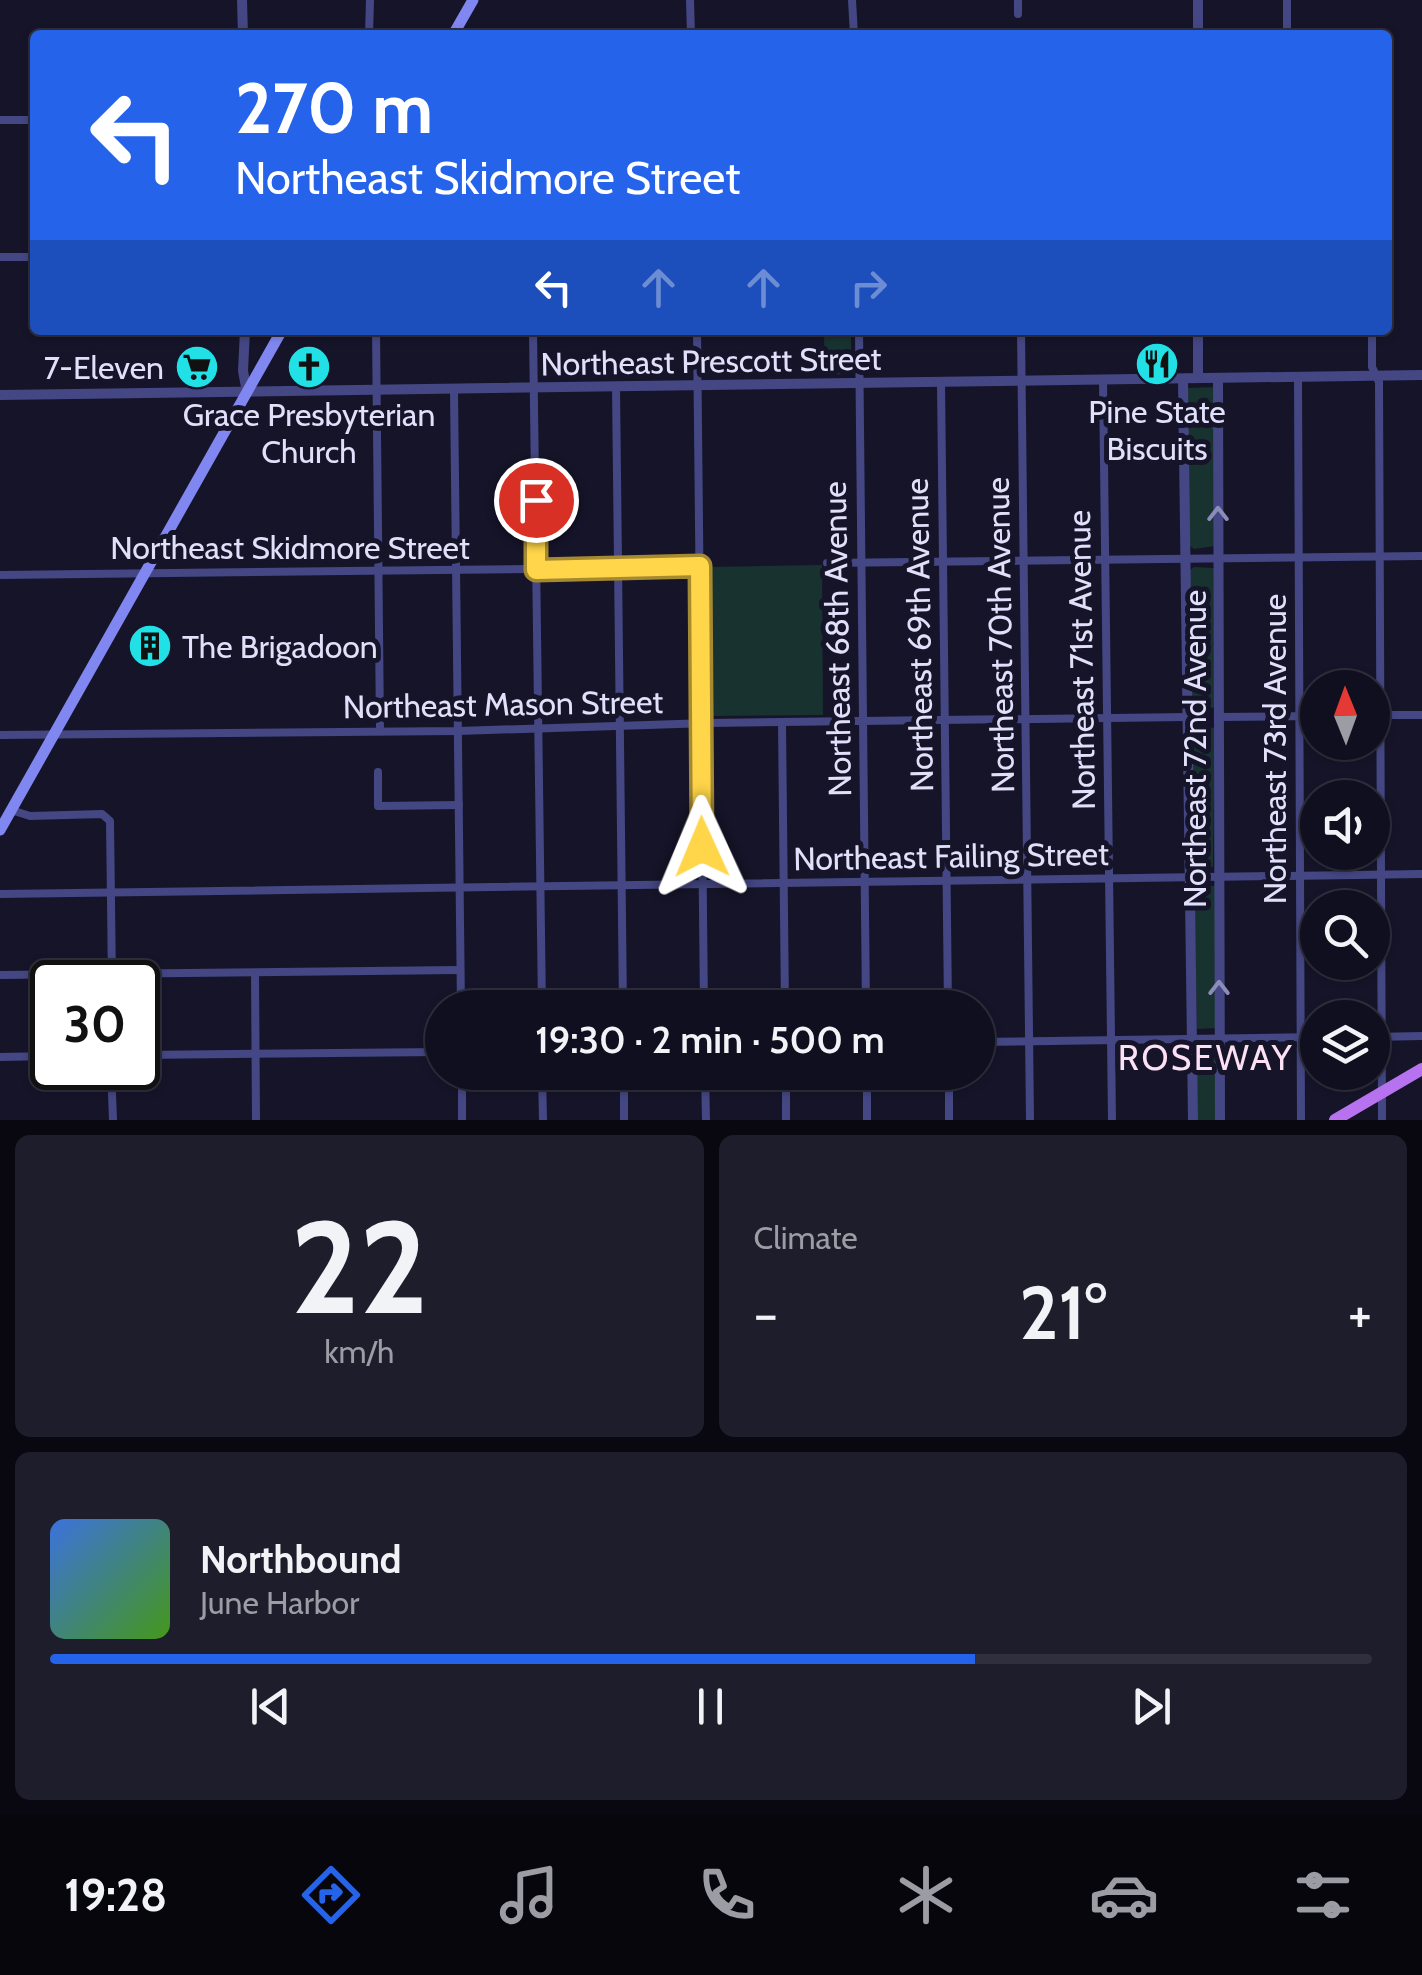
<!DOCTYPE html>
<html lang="en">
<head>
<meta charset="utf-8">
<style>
	:root { --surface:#100f1f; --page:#1e1d2c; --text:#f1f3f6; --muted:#9c9ca4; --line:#302f3d; --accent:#2563eb }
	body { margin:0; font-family:Cabin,sans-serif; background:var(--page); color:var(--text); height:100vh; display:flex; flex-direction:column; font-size:38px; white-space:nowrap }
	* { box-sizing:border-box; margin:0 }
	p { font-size:32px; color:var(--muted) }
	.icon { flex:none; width:55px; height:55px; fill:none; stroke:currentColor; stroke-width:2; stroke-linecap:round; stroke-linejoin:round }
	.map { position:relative; height:1120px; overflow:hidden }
	.panel { display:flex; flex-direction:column; gap:15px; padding:15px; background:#090811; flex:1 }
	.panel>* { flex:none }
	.hud { position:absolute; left:30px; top:30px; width:1362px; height:305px; border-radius:10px; box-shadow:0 2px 8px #0004,0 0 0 2px var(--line); background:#2563eb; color:#fff; overflow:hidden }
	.needle { width:65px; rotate:359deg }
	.buttons { position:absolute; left:1300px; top:670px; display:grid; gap:20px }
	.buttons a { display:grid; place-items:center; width:90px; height:90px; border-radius:50%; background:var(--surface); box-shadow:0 2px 8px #0004,0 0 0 2px var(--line); font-size:50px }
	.speed { position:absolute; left:30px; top:960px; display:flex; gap:20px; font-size:50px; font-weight:700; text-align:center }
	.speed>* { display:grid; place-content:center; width:130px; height:130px; border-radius:50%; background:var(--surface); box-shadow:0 2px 8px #0004,0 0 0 2px var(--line); line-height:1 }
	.speed .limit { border:5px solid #111; border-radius:15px; background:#fff; color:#111 }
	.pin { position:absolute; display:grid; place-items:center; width:85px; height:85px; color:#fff; margin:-42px; border:5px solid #fff; border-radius:50%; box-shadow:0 2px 10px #0007 }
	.me { position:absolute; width:110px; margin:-55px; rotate:359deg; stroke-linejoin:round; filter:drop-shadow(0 0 8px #0008) }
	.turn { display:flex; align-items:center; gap:35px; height:210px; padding:0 40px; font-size:45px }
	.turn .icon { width:130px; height:130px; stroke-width:2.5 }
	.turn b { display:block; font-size:70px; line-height:85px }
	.lanes { display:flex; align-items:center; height:95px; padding:0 40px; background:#0003; justify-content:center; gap:50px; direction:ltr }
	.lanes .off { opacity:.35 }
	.big { font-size:75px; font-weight:600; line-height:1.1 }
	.panel .widget { flex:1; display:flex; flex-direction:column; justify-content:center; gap:15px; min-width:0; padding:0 35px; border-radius:15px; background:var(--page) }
	.panel .dial { align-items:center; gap:0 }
	.dial b { font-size:130px; line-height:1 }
	.song { display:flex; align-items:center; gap:30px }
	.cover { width:120px; height:120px; border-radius:15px; background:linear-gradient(135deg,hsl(220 70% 55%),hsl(100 70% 35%)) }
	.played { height:10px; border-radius:5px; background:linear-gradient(90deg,var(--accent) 70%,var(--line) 70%) }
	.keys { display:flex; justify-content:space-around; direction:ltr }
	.heat { display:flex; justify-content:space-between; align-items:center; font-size:55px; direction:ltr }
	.panel .tiles { flex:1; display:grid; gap:15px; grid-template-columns:1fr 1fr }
	.widget:last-child { grid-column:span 2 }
	.trip { position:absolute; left:425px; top:990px; width:570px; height:100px; border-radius:50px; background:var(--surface); box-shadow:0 2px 8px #0004,0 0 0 2px var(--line); font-weight:600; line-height:100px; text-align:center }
	.tab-bar { display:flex; height:160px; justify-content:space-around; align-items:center; background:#06060c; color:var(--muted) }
	.tab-bar .icon { width:70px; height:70px }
	.tab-bar .on { color:var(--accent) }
	.tab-bar b { font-size:45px; color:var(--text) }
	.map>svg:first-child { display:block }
	.green { fill:#18322f }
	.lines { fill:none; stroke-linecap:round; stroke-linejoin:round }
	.minor { stroke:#444783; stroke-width:8 }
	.tertiary { stroke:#444783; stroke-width:10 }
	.secondary { stroke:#8187f1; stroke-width:11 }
	.primary { stroke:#b773ef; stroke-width:12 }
	.oneway { stroke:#8b8cb9 }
	.route-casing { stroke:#a68a30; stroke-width:25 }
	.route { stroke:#ffd54a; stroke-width:18 }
	.labels { text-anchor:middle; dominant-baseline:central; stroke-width:10; stroke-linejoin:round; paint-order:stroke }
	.street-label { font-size:32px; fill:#e1e0fb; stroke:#161429 }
	.poi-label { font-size:32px; fill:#e1e0fb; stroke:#161429 }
	.neighbourhood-label { font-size:35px; letter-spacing:2.5px; fill:#fce1f4; stroke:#161429 }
</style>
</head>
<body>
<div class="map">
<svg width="1422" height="1120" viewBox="0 0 1422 1120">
	<rect width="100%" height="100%" fill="#161429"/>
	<g class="green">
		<polygon points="824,334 851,334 851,374 825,375"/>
		<polygon points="1216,387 1215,546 1194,549 1189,545 1187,388"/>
		<polygon points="822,565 823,715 711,716 709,567"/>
		<polygon points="1194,567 1214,568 1215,707 1212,708 1191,706 1189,571"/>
		<polygon points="1195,726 1215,728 1213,867 1193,865 1192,728"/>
		<polygon points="1194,886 1216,886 1217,1028 1197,1029"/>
		<polygon points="1201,1048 1216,1049 1216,1120 1197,1120 1196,1050"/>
	</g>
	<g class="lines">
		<g class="minor">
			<polyline points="690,0 691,35"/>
			<polyline points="852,0 854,35"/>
			<polyline points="1018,0 1018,14"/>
			<polyline points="1287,0 1287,35"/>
			<polyline points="369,35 370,0"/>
			<polyline points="0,120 35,120"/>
			<polyline points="0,257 35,257"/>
			<polyline points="376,330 380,730"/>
			<polyline points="533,330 542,1008"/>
			<polyline points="697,330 704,1008"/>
			<polyline points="859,330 866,1008"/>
			<polyline points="1021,330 1030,1120"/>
			<polyline points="1372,330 1372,367 1379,382 1382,1120"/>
			<polyline points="1298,377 1301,1120"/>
			<polyline points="1103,380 1112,1120"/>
			<polyline points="941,382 948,1008"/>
			<polyline points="616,387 623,1008"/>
			<polyline points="454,390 461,1008"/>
			<polyline points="827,563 1422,556"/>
			<polyline points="0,575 700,567"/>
			<polyline points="1372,715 1422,715"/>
			<polyline points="1219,717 1318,716"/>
			<polyline points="782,722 785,1008"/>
			<polyline points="0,735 458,731 709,723 1187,717"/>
			<polyline points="378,772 378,806 459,805"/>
			<polyline points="11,810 30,816 102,814 110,821 112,982"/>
			<polyline points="0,894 1422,874"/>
			<polyline points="255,973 256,1120"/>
			<polyline points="0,975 460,970"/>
			<polyline points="1372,1037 1422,1036"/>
			<polyline points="978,1042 1318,1037"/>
			<polyline points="138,1055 442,1052"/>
			<polyline points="0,1057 52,1056"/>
			<polyline points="111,1068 113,1120"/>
			<polyline points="462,1072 462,1120"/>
			<polyline points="542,1072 543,1120"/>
			<polyline points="624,1072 624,1120"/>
			<polyline points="705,1072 706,1120"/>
			<polyline points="786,1072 786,1120"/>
			<polyline points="867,1072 867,1120"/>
			<polyline points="949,1072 949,1120"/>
		</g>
		<g class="tertiary">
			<polyline points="242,0 243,35"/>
			<polyline points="1198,0 1198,35"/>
			<polyline points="245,330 243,371 247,392"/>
			<polyline points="1198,378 1198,330"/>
			<polyline points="1218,378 1220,1120"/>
			<polyline points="1183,379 1193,1120"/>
			<polyline points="0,395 1422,375"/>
		</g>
		<g class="secondary">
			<polyline points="453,35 473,0"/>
			<polyline points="0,830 282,330"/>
		</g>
		<polyline class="primary" points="1335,1120 1422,1069"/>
	</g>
	<defs><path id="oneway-chevron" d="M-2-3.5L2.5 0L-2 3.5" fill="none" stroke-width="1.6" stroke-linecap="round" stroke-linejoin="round" transform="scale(2.5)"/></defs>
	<g class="oneway">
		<use href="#oneway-chevron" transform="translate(1218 514) rotate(-90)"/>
		<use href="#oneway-chevron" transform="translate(1219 988) rotate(-90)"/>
	</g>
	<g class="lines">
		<g class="route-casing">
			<polyline id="route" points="536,500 536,570 700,566 702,847"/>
		</g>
		<use href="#route" class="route"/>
	</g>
	<defs>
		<g id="restaurant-disc" transform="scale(2.25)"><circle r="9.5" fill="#21e1e6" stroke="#161429"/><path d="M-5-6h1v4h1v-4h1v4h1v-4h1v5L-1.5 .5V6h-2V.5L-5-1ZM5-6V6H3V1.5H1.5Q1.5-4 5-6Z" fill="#111"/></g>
		<g id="supermarket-disc" transform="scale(2.25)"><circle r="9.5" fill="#21e1e6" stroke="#161429"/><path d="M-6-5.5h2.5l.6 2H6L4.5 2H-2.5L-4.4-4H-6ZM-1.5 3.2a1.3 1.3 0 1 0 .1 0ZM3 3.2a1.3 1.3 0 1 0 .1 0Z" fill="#111"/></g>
		<g id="church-disc" transform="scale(2.25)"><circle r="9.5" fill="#21e1e6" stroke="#161429"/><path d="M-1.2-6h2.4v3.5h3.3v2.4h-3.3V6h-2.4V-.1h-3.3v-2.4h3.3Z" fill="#111"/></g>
		<g id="building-disc" transform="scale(2.25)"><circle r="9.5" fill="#21e1e6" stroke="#161429"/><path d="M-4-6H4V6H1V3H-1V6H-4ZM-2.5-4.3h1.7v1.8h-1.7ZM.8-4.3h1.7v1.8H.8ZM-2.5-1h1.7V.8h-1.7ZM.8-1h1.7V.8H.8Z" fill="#111"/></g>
	</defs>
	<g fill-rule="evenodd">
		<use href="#restaurant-disc" x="1157" y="364"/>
		<use href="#supermarket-disc" x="197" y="367"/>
		<use href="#church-disc" x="309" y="367"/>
		<use href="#building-disc" x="150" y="646"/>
	</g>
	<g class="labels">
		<g class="street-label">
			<text transform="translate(711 361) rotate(-1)">Northeast Prescott Street</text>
			<text x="290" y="547">Northeast Skidmore Street</text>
			<text transform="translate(919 635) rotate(-91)">Northeast 69th Avenue</text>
			<text transform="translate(1000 635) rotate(-91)">Northeast 70th Avenue</text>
			<text transform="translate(837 639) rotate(-91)">Northeast 68th Avenue</text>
			<text transform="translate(1081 660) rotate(-91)">Northeast 71st Avenue</text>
			<text transform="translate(503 704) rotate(-1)">Northeast Mason Street</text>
			<text transform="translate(1194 749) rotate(-90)">Northeast 72nd Avenue</text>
			<text transform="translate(1274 749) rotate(-90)">Northeast 73rd Avenue</text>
			<text transform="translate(951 856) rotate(-1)">Northeast Failing Street</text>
		</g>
		<g class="poi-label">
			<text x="164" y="367" text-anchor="end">7-Eleven</text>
			<text x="1157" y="411">Pine State<tspan x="1157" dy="37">Biscuits</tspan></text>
			<text x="309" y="414">Grace Presbyterian<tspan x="309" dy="37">Church</tspan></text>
			<text x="182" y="646" text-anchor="start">The Brigadoon</text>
		</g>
		<g class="neighbourhood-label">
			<text x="1206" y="1057">ROSEWAY</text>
		</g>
	</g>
</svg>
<div class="buttons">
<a><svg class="needle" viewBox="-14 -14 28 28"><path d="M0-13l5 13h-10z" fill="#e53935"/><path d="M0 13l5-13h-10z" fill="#9c9ca4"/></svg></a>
<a><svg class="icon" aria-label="sound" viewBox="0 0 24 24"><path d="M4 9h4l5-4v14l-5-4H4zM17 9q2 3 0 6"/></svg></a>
<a><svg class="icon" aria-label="search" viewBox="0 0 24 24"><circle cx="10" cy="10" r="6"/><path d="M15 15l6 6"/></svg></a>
<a><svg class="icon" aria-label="layers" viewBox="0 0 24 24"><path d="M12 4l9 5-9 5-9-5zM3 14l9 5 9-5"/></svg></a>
</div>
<div class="speed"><div class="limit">30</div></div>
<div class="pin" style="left:536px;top:500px;background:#d93025"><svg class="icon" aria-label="arrive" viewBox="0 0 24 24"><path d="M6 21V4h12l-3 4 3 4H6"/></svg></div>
<svg class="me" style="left:702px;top:847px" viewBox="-20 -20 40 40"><path d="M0-17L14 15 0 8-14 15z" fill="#ffd54a" stroke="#fff" stroke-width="4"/></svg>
<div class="trip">19:30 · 2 min · 500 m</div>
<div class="hud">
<div class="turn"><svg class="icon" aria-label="left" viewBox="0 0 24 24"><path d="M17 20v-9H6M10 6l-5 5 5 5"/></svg><div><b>270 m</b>Northeast Skidmore Street</div></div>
<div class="lanes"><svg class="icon" aria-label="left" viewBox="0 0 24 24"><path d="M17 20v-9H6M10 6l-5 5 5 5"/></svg><svg class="icon off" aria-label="ahead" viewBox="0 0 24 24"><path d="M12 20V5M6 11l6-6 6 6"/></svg><svg class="icon off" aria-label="ahead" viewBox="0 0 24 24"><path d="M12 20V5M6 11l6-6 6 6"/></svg><svg class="icon off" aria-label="right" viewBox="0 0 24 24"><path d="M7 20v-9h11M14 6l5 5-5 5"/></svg></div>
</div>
</div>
<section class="panel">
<div class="tiles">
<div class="widget dial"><b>22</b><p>km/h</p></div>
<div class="widget"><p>Climate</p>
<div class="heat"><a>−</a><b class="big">21°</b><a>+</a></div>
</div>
<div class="widget">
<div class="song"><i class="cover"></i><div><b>Northbound</b><p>June Harbor</p></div></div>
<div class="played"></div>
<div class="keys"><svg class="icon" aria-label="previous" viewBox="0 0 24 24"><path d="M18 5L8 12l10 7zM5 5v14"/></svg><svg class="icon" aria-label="pause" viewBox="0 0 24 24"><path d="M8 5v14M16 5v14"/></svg><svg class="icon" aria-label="next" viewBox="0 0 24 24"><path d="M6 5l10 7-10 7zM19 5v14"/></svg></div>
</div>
</div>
</section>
<nav class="tab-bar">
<b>19:28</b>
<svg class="icon on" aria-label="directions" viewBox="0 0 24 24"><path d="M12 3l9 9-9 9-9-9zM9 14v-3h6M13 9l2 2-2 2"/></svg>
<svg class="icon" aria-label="music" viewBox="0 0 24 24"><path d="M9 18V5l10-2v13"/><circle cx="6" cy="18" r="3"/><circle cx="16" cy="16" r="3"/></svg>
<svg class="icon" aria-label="phone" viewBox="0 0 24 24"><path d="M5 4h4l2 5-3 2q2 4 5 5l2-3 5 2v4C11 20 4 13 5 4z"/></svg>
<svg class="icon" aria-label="climate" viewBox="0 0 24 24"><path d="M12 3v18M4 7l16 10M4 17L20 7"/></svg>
<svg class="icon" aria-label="car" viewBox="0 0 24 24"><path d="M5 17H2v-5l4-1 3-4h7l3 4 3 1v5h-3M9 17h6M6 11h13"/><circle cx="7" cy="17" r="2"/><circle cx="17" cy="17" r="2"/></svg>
<svg class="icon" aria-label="filters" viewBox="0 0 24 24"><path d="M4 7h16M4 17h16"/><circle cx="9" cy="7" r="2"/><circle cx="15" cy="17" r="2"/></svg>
</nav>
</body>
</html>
